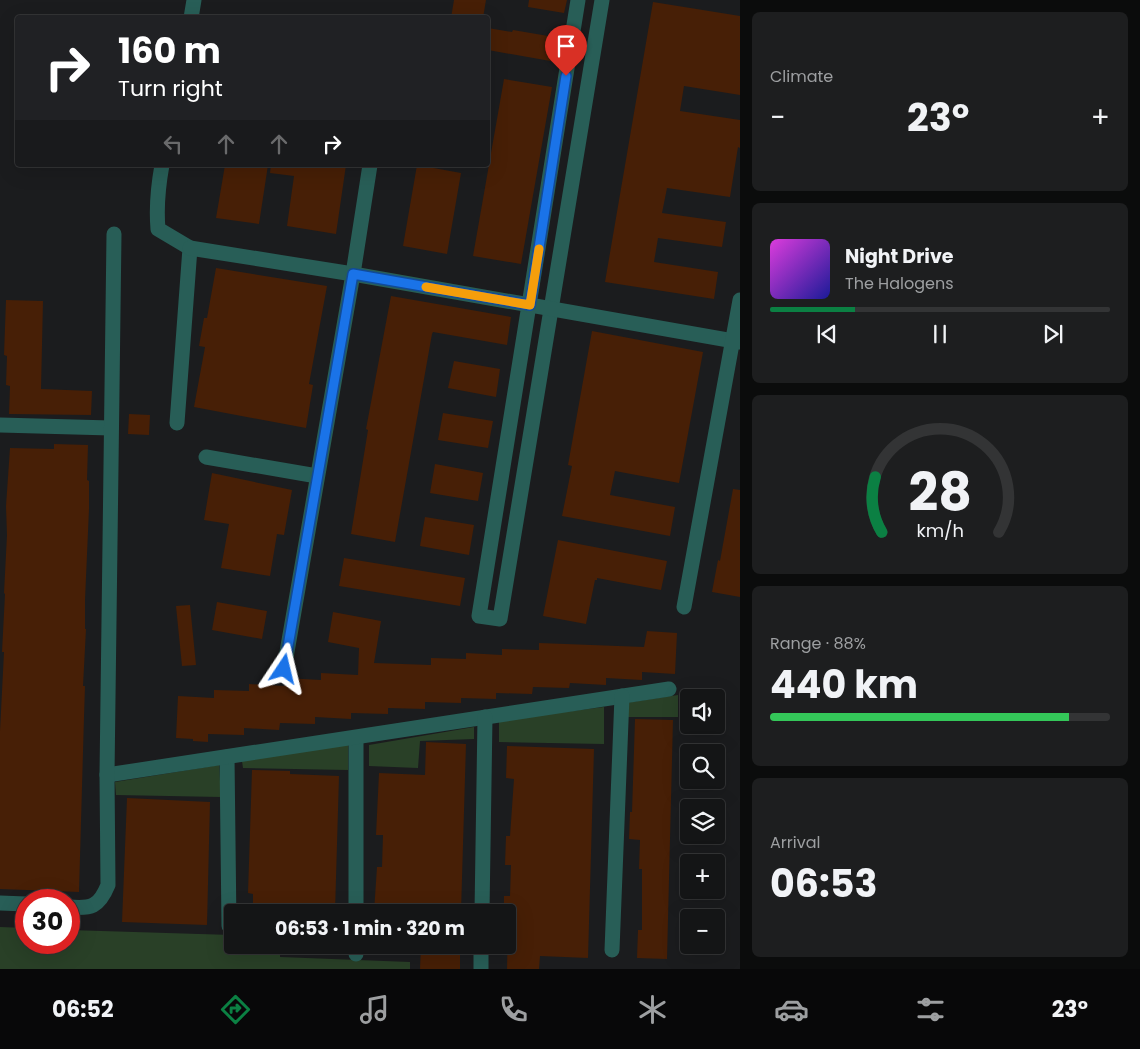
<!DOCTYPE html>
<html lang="en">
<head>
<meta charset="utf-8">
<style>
	:root { --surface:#141516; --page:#1d1e1f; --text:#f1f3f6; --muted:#9d9fa1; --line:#333435; --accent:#0b8043 }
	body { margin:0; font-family:Poppins,sans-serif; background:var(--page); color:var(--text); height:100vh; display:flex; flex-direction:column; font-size:19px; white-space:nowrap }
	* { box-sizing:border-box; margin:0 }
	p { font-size:16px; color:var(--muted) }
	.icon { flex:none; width:28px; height:28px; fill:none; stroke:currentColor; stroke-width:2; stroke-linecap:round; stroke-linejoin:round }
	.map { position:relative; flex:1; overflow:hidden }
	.details { display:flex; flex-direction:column; gap:12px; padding:12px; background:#0b0c0c; width:400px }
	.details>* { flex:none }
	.hud { position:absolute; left:15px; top:15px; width:475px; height:152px; border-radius:5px; box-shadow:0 5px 20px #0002,0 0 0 1px var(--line); background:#202124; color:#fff; overflow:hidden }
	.tools { position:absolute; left:680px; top:689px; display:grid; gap:10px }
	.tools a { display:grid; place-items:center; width:45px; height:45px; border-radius:5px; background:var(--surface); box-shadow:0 5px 20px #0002,0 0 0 1px var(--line); font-size:25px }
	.speed { position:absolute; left:15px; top:889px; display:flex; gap:10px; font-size:25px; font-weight:700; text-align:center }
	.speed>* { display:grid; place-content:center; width:65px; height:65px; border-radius:50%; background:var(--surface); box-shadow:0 5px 20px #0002,0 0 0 1px var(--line); line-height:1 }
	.speed .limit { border:8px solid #d22; background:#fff; color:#111 }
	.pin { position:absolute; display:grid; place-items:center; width:42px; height:42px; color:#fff; margin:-51px -21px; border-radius:50% 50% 50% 0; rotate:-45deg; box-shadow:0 0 5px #0007 }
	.pin .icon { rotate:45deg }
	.me { position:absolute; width:55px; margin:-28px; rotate:10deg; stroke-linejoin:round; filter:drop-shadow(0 0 4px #0008) }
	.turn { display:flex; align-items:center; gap:18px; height:105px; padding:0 20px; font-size:22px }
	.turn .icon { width:65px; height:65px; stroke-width:2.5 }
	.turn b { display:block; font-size:35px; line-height:42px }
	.lanes { display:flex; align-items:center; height:48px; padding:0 20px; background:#0003; justify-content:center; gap:25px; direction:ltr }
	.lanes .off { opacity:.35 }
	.big { font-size:38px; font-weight:700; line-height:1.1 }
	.details .tile { flex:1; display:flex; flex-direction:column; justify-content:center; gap:8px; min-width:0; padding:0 18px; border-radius:8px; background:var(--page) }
	.details .dial { align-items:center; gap:0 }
	.dial svg { height:130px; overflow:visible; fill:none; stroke:var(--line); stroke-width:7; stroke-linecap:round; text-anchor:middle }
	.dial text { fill:var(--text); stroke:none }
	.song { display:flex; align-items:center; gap:15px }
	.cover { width:60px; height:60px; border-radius:8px; background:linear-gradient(135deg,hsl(300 70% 55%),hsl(240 70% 35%)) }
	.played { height:5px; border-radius:2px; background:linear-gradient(90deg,var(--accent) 25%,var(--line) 25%) }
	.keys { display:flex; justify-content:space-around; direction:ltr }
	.heat { display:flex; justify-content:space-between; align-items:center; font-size:28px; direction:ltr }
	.charge { height:8px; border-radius:4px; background:linear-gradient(90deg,#34c759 88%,var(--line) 0) }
	.trip { position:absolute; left:224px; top:904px; width:292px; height:50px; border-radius:5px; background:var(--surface); box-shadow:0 5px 20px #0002,0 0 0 1px var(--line); font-weight:700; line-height:50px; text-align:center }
	.tabs { display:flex; height:80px; justify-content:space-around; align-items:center; background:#080809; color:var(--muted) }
	.tabs .icon { width:35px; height:35px }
	.tabs .active { color:var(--accent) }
	.tabs b { font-size:22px; color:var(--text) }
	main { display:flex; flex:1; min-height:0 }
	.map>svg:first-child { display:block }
	.green { fill:#294027 }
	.building { fill:#471f06 }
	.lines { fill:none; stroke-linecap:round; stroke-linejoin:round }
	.minor { stroke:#285e57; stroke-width:15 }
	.route-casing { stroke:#114b97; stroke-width:12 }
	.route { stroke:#1a73e8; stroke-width:9 }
	.slow { stroke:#f59e0b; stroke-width:9 }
</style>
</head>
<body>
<main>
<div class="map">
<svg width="740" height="969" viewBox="0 0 740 969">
	<rect width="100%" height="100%" fill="#1b1c1e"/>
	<g class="green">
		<polygon points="678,695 678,717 627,717 625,703"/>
		<polygon points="604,707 604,744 499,742 499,720"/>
		<polygon points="474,727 474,739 420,741 418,768 369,766 369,745"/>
		<polygon points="348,744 348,770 243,768 242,761"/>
		<polygon points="219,765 221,797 116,795 115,782"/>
		<polygon points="0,927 26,928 26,942 69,942 69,930 232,935 232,945 280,945 280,957 410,962 410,969 0,969"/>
	</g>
	<g class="building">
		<polygon points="454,0 486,0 483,18 451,18"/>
		<polygon points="529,0 567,0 564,13 528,7"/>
		<polygon points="653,2 740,16 740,95 684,86 680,111 740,120 740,148 738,147 730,197 667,188 662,213 726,222 722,247 658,238 654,262 718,272 714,299 605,282"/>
		<polygon points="488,28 512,32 513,30 560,38 556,62 488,50"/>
		<polygon points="504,79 552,87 521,264 473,256"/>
		<polygon points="225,165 268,165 259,224 216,218"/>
		<polygon points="271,165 346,165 336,234 287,226 294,176 270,173"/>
		<polygon points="417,165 461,173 447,254 403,246"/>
		<polygon points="216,268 327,286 309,384 313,385 306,428 194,407 205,347 199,346 204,318 207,318"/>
		<polygon points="391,296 511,317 507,345 433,332 432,334 395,542 351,534 368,430 366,429"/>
		<polygon points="6,300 43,301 41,389 92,391 91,415 9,414 10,386 6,385 7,356 4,355"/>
		<polygon points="592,331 703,352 679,483 615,471 610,495 675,507 670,536 562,516 572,466 568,465"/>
		<polygon points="454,361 500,369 496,397 448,388"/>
		<polygon points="443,413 493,421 488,448 438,440"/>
		<polygon points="129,414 150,415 149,435 128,434"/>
		<polygon points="54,444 88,445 87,480 89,481 89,509 85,600 85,629 86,629 83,686 85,686 84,717 79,892 0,889 0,731 4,652 2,652 5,594 4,593 7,535 6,506 10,448 54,449"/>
		<polygon points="435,464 483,473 478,501 430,493"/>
		<polygon points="212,473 292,490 284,535 277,534 270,576 221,568 229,524 204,520"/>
		<polygon points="733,489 740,490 740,597 712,592 718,560 720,561"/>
		<polygon points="425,517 474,525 469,555 420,546"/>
		<polygon points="558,540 667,561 661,590 597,578 597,580 595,580 586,624 543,616"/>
		<polygon points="344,558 465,578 460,606 339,586"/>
		<polygon points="217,602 267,611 262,639 212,630"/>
		<polygon points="190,605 196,665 182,666 176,606"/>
		<polygon points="333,612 381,621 374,663 431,665 431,658 466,659 466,653 502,655 502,649 539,650 539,643 644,647 647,631 677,633 675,674 642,672 642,680 606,678 606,685 570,683 569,688 533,687 532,694 496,693 496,699 461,698 461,703 425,702 425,709 388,708 388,714 351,713 351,719 315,717 315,724 280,723 279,730 244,728 244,735 208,734 208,742 193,741 193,739 176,738 178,696 214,698 214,690 249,691 249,684 285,686 285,678 321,680 321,673 358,675 359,648 328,642"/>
		<polygon points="635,719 673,720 667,959 637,958 638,930 642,930 642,869 639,869 640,840 629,839 630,812 632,812"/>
		<polygon points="426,742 466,744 461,912 374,912 377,867 382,867 383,835 376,835 379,773 425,775"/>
		<polygon points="507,746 594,749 588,958 540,956 539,969 507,969 508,925 508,912 504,912 504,896 510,896 511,865 505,865 506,836 510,836 514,779 506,778"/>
		<polygon points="252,770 290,771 290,774 339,776 335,912 253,912 253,894 248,893"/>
		<polygon points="127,798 210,802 207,925 122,922"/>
		<polygon points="421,945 460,945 460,969 420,969"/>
	</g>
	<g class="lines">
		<g class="minor">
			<polyline points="578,0 479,616 500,619 602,0"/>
			<polyline points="191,18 194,0"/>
			<path d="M162 165C158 187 156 206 158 229L190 248 177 423"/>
			<polyline points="190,248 353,274 740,342"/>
			<polyline points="0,425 111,428"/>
			<polyline points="206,457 317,476"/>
			<polyline points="684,607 740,300"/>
			<polyline points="284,669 353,274 370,165"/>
			<polyline points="356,738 356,912"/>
			<polyline points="227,757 229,926"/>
			<polyline points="107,775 669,689"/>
			<polyline points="0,903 26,904"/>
			<path d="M69 907C91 909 99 907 108 885L107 775 114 234"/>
			<polyline points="482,912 485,717"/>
			<polyline points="356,945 356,954"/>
			<polyline points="612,950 622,696"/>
			<polyline points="481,969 481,945"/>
		</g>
	</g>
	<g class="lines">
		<g class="route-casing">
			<polyline id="route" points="284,669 353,274 530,305 566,76"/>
		</g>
		<use href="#route" class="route"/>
		<polyline class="slow" points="426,287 530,305 539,249"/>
	</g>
</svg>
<div class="tools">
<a><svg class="icon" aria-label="sound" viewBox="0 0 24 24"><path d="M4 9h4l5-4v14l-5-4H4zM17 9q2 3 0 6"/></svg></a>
<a><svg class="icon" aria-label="search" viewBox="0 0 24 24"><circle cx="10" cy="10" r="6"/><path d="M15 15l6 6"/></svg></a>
<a><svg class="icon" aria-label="layers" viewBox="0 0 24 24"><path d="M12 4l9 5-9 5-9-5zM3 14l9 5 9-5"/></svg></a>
<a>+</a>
<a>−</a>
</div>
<div class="speed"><div class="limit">30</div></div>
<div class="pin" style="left:566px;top:76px;background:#d93025"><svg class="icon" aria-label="arrive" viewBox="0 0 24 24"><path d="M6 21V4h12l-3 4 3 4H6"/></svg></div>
<svg class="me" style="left:284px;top:669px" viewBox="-20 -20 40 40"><path d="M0-17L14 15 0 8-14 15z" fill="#1a73e8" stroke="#fff" stroke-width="4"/></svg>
<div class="trip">06:53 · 1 min · 320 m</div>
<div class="hud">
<div class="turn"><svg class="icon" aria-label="right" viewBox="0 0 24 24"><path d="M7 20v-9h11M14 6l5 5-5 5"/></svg><div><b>160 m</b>Turn right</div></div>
<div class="lanes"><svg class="icon off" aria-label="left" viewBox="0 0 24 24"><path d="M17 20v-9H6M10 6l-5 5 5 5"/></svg><svg class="icon off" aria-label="ahead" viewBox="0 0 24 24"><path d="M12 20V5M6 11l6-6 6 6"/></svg><svg class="icon off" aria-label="ahead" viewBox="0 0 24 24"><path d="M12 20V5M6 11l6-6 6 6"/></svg><svg class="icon" aria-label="right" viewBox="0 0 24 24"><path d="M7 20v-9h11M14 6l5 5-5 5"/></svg></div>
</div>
</div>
<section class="details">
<div class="tile"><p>Climate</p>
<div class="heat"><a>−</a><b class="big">23°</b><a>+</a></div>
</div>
<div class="tile">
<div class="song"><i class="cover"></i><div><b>Night Drive</b><p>The Halogens</p></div></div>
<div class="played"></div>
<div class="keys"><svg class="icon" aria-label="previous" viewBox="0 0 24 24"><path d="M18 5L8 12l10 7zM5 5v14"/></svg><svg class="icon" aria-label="pause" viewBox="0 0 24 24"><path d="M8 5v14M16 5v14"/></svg><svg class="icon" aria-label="next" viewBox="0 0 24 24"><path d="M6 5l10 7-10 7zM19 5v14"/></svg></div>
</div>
<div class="tile dial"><svg viewBox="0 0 100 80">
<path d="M14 69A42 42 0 1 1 86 69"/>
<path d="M14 69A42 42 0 0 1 10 35" stroke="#0b8043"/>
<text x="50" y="56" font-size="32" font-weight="700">28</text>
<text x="50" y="72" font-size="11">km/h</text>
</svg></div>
<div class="tile"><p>Range · 88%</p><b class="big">440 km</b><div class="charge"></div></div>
<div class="tile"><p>Arrival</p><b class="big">06:53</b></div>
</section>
</main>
<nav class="tabs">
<b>06:52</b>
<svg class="icon active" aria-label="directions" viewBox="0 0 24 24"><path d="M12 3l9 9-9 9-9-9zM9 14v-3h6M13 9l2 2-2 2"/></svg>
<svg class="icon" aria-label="music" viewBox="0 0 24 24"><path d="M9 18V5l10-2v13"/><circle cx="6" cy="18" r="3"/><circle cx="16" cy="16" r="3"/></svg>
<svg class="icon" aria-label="phone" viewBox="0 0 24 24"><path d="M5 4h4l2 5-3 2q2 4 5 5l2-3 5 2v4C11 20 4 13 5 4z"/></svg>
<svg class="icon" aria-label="climate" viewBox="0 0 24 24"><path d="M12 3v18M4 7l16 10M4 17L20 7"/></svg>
<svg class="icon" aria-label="car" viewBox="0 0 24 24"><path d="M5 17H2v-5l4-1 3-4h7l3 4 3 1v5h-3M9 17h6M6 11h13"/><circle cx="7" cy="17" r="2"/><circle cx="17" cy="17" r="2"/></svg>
<svg class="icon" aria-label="filters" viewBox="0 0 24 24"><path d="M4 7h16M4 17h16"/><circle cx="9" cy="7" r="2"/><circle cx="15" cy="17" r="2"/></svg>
<b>23°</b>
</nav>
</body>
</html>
